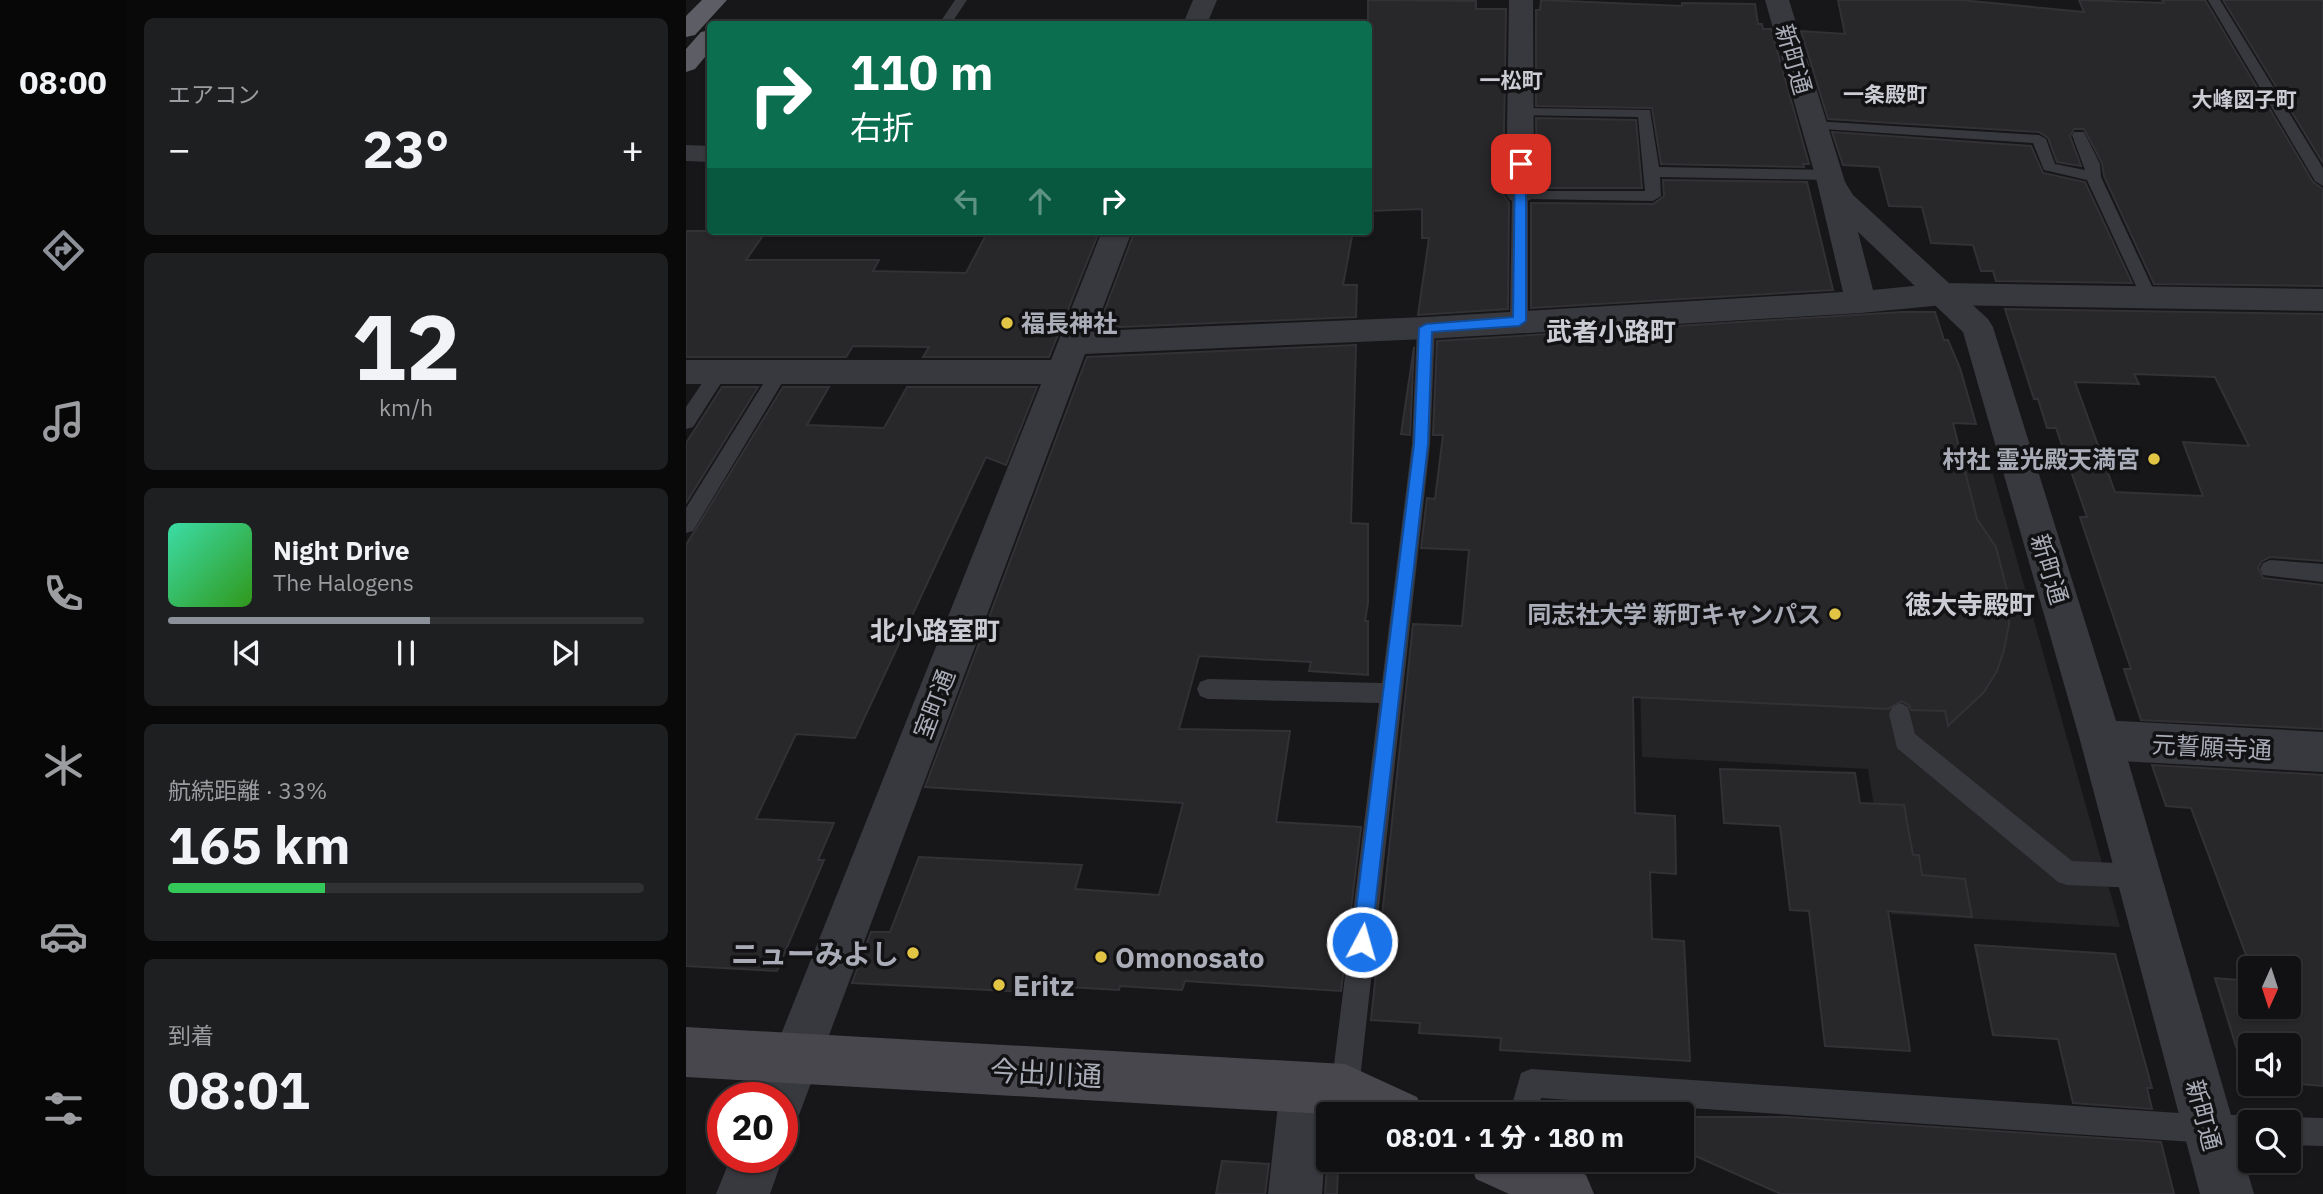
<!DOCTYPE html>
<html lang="ja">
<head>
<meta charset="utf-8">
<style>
	:root { --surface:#111113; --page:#1e1f21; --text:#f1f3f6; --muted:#9c9da0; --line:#303133; --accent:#8c9099 }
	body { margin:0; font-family:"IBM Plex Sans","Noto Sans JP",sans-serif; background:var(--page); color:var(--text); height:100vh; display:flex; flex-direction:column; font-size:26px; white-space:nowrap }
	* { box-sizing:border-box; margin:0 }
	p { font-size:23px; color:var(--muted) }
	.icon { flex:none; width:38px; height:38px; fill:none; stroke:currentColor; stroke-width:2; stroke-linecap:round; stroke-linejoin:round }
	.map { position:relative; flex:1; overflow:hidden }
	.panel { display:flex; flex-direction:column; gap:18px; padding:18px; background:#09090a; width:560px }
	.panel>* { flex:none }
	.hud { position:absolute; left:21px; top:21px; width:665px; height:214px; border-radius:7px; box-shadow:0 2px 5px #0004,0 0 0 2px var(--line); background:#0b6e4f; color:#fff; overflow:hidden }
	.needle { width:46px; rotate:183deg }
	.tools { position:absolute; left:1552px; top:956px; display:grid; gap:14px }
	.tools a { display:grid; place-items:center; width:63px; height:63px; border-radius:7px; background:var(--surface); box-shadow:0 2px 5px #0004,0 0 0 2px var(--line); font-size:35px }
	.speed { position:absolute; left:21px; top:1082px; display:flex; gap:14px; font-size:35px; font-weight:700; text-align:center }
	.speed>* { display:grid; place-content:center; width:91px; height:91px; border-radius:50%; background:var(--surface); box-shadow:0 2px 5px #0004,0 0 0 2px var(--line); line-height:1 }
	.speed .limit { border:10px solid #d22; background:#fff; color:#111 }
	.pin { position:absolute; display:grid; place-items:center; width:60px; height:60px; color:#fff; margin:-30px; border-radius:14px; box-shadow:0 4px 10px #0006 }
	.me { position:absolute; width:77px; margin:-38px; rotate:6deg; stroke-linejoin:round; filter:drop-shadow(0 0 5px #0008) }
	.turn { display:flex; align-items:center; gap:24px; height:147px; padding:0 28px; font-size:32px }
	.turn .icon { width:91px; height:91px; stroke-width:2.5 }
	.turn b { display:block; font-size:49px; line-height:60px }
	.lanes { display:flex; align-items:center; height:66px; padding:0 28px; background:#0003; justify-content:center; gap:35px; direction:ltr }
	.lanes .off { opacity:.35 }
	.big { font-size:52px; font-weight:800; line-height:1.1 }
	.panel .card { flex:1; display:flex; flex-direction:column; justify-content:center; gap:10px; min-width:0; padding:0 24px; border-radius:10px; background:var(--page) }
	.panel .dial { align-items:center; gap:0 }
	.dial b { font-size:91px; line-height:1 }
	.song { display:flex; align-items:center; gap:21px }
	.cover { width:84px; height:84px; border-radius:10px; background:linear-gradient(135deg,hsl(160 70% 55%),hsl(110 70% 35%)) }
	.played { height:7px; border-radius:4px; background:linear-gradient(90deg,var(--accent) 55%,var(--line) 55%) }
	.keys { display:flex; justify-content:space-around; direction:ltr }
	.heat { display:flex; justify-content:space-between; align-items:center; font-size:38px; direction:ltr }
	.charge { height:10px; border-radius:5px; background:linear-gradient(90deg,#34c759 33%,var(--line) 0) }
	.trip { position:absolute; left:630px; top:1102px; width:378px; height:70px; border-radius:7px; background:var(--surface); box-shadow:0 2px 5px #0004,0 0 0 2px var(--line); font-weight:800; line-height:70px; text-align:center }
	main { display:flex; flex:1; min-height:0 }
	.tab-bar { display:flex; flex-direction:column; width:126px; justify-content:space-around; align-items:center; background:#070708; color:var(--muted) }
	.tab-bar .icon { width:49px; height:49px }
	.tab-bar .selected { color:var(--accent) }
	.tab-bar b { font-size:32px; color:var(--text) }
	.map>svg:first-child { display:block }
	.built { fill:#242326 }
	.building { fill:#28272a; stroke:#323135; stroke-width:2; fill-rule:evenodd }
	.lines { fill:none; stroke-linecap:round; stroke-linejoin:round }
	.service { fill:#38393e; fill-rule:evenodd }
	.minor { fill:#38393e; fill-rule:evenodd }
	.tertiary { fill:#38393e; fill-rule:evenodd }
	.secondary { fill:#47474d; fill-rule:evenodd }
	.trunk { fill:#5d5e65; fill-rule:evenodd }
	.route { fill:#1a73e8; stroke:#114b97; stroke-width:2 }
	.poi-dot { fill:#e3c545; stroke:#121214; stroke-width:2.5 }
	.labels { text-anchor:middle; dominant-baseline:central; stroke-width:7; stroke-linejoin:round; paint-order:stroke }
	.far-neighbourhood-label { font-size:21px; font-weight:bold; fill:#cbccd4; stroke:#121214 }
	.street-label { font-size:24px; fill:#aaadb8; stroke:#121214 }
	.poi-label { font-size:24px; font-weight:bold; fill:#aaadb8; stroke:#121214; text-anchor:end }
	.neighbourhood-label { font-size:26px; font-weight:bold; fill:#cbccd4; stroke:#121214 }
	.near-poi-label { font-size:28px; font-weight:bold; fill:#aaadb8; stroke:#121214; text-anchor:start }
	.near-street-label { font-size:28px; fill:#aaadb8; stroke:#121214 }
</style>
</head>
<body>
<main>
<nav class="tab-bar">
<b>08:00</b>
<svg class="icon selected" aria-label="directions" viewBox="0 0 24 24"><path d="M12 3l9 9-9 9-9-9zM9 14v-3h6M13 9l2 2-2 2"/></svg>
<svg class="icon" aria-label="music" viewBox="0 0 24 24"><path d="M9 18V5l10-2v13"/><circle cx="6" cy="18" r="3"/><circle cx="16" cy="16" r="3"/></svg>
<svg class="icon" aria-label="phone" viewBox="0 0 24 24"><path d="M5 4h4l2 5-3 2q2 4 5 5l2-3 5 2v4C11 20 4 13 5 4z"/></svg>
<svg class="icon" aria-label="climate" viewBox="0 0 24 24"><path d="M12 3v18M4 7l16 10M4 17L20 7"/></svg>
<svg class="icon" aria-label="car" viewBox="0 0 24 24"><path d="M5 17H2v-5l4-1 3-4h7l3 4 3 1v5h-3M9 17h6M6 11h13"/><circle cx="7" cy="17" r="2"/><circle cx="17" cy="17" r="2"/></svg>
<svg class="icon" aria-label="filters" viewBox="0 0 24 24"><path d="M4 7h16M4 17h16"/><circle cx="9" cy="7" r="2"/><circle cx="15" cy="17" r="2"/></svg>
</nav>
<section class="panel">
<div class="card"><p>エアコン</p>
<div class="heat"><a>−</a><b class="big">23°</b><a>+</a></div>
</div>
<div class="card dial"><b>12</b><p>km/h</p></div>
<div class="card">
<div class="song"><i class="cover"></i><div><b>Night Drive</b><p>The Halogens</p></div></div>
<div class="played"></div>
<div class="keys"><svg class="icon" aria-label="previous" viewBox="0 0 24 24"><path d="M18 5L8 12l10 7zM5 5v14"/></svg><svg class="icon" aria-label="pause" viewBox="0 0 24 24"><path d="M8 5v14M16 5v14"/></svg><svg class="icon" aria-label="next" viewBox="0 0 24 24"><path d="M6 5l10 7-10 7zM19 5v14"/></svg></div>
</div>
<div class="card"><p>航続距離 · 33%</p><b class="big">165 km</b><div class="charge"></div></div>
<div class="card"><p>到着</p><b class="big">08:01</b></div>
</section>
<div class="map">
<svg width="1637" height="1194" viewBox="0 0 1637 1194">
	<rect width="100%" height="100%" fill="#171719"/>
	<polygon class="built" points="948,456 1306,471 1434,927 1205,914 1182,769 956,757"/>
	<g class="building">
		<polygon points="682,0 790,1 790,9 820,9 817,194 823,203 822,309 732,315 743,238 736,238 736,209 682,211"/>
		<polygon points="855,0 996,6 996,3 1069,4 1072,24 1076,24 1077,29 1085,29 1123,164 1117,164 1118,167 975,164 966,108 850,106 850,10 854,10"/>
		<polygon points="1152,0 1275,0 1398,12 1393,0 1478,3 1476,0 1519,0 1627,182 1637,189 1637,286 1468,284 1418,176 1416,163 1398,129 1388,129 1384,136 1395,166 1371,162 1362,138 1353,132 1142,119 1115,31 1159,34"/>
		<polygon points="1537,0 1637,0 1637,163"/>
		<polygon points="850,118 950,120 956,188 851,188"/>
		<polygon points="1146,132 1345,146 1357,173 1399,182 1446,283 1310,281 1307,271 1295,271 1287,245 1245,243 1236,207 1203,206 1193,167 1157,165"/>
		<polygon points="977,180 1121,182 1147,290 845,308 845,203 967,204 978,196"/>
		<polygon points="0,231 80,231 60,260 193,260 187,271 280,273 302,231 413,232 363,357 237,357 243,347 167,346 160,357 0,357"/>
		<polygon points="474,231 667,231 657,285 671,285 670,317 412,328 448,233 473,233"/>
		<path d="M1319 309 1637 314V561L1584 557 1576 561 1572 568 1577 578 1637 585V729L1455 720 1438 669H1445L1394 517H1401L1370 428H1361L1352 399H1348ZM1448 374 1529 377 1563 446 1497 442 1517 496 1429 492 1389 382 1453 384Z"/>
		<polygon points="1216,312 1249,312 1258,340 1262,340 1274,368 1290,424 1267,423 1291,519 1310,547 1322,594 1323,625 1318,650 1311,671 1298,692 1262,726 1259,711 1225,710 1223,705 1215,701 1202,709 947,697 949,813 989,816 990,874 964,872 966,939 998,941 1004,1061 814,1050 815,1038 733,1033 734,1023 685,1020 727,624 776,626 783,550 735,548 741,498 749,499 757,435 747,435 751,341"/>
		<polygon points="670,345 665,523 682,524 682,603 679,621 682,621 682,675 623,671 625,662 513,656 493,729 604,731 590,822 675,827 655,991 499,981 496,990 434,986 433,990 365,986 363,993 166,983 185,932 204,932 233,857 396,865 389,889 473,895 497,803 239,787 401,357"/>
		<polygon points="728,347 724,435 715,434"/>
		<polygon points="36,387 72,387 0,503 0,443"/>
		<polygon points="97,387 143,387 121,425 198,428 221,387 351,387 320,465 300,457 169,738 110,734 70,819 148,823 132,860 138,860 91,971 0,966 0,545"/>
		<polygon points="1466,765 1637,775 1637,1086 1603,1083 1603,1045 1564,1045 1564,1079 1560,1079 1529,978 1564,981 1564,1006 1603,1006 1603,968 1565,968 1505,808 1480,806"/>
		<polygon points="1034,769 1169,773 1174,803 1218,805 1227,855 1233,855 1236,875 1279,879 1286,917 1202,911 1224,1051 1139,1046 1123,911 1104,910 1094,826 1038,823"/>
		<polygon points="1289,945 1429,954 1466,1088 1461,1088 1466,1109 1387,1103 1372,1039 1307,1035"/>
		<polygon points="996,1117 1100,1117 1475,1142 1488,1194 1095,1194 996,1150"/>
		<polygon points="536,1161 583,1164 579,1194 530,1194"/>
		<polygon points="641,1167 652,1168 651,1194 639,1194"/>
	</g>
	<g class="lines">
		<g class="service">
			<polygon points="269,0 281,0 265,24 253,24"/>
			<polygon points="1522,0 1534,0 1637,168 1637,186 1629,181"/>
			<polygon points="834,108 964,110 973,167 1142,170 1150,175 1142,180 974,177 975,196 967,201 842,199 842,321 833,327 824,321 826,194 829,191 959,191 952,117 829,115 827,112 829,109"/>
			<polygon points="1127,121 1353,135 1360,139 1369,164 1399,170 1386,135 1388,132 1398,132 1414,164 1415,177 1471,297 1463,303 1457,301 1401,180 1358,170 1347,143 1122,128 1120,125 1122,122"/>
			<polygon points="740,322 749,328 744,444 673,1089 669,1099 659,1103 649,1099 645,1089 693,703 522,699 514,696 511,689 514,682 522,679 696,683 726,444 731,328"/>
			<polygon points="33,365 39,367 42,372 7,427 0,429 0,407 27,367"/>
			<polygon points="93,366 99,368 102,373 7,531 0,533 0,508 87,368"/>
			<polygon points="1584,560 1637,564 1637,582 1577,575 1574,569 1577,563"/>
			<polygon points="1214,703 1222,707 1229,734 1386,861 1454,864 1463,867 1466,876 1463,885 1454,888 1381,885 1372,882 1211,748 1203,714 1206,707"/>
			<polygon points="845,1069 1522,1115 1564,1115 1575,1122 1564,1122 1564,1143 1522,1143 855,1098 851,1115 823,1115 835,1073"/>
			<polygon points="1603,1117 1637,1118 1637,1146 1603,1145 1603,1122 1593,1122"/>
		</g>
		<g class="minor">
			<polygon points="507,0 531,0 521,24 497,24"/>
			<polygon points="823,0 847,0 848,194 844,200 834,203 824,200 820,194"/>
			<polygon points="0,145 24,146 24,162 0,161"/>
			<polygon points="1145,173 1155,176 1159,182 1187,290 1257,283 1637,289 1637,311 1257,305 1175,313 740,339 399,354 113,1115 96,1122 96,1097 70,1097 355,384 0,384 0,360 365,360 416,231 446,231 408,331 740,317 1157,292 1131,182 1135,176"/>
			<polygon points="1415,720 1637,732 1637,772 1415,760 1400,754 1394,740 1400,726"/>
			<polygon points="619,1062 637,1069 644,1087 636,1194 582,1194 594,1087 601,1069"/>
			<polygon points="96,1155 97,1157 84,1194 30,1194 45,1157 96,1157"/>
		</g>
		<polygon class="tertiary" points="1079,0 1103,0 1159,182 1167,195 1302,319 1307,327 1436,740 1568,1194 1514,1194 1394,740 1277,332 1146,207 1131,182"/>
		<g class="secondary">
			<polygon points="0,1027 659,1064 731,1097 739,1115 657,1115 0,1077"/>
			<polygon points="783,1160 868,1160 900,1175 908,1194 823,1194 790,1179"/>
		</g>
		<g class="trunk">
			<polygon points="16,0 41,0 9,35 0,37 0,16"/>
			<polygon points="24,30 24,51 9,69 0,72 0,49 15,32"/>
		</g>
	</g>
	<polygon class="route" points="835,161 840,164 840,321 833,326 746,332 742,444 685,942 682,948 676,951 669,948 666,942 728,444 733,328 740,324 827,317 829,164"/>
	<g class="poi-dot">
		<circle cx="321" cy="323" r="7"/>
		<circle cx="1468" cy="459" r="7"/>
		<circle cx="1149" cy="614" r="7"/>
		<circle cx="227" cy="953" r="7"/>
		<circle cx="415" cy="957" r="7"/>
		<circle cx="313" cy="985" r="7"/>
	</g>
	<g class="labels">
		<g class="far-neighbourhood-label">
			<text x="825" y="80">一松町</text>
			<text x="1199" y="94">一条殿町</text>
			<text x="1558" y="99">大峰図子町</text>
		</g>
		<g class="street-label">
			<text transform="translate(1108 59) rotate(74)">新町通</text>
			<text transform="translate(1364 569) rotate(73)">新町通</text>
			<text transform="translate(248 704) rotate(-69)">室町通</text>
			<text transform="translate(1526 747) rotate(3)">元誓願寺通</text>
			<text transform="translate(1518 1115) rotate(75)">新町通</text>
		</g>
		<g class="poi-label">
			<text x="335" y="323" text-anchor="start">福長神社</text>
			<text x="1454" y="459">村社 霊光殿天満宮</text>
			<text x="1135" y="614">同志社大学 新町キャンパス</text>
		</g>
		<g class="neighbourhood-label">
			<text x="925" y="331">武者小路町</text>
			<text x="1284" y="604">徳大寺殿町</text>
			<text x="249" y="630">北小路室町</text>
		</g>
		<g class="near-poi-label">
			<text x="213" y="953" text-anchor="end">ニューみよし</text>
			<text x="429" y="957">Omonosato</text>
			<text x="327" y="985">Eritz</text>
		</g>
		<g class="near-street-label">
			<text transform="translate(360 1073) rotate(3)">今出川通</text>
		</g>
	</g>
</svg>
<div class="tools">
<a><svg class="needle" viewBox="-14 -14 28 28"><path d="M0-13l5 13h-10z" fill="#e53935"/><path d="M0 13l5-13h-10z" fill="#9c9da0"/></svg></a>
<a><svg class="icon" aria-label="sound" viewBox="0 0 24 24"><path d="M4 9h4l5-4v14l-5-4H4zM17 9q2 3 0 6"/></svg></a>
<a><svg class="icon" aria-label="search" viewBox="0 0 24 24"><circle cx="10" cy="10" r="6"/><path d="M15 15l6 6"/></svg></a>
</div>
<div class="speed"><div class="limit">20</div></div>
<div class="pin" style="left:835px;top:164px;background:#d93025"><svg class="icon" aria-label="arrive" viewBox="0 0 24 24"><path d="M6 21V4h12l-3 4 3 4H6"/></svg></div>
<svg class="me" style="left:676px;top:942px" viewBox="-20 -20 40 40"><circle r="17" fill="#1a73e8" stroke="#fff" stroke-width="3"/><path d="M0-11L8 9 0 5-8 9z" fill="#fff"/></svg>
<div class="trip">08:01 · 1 分 · 180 m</div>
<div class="hud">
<div class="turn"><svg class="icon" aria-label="right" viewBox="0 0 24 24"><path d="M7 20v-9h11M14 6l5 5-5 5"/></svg><div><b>110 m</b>右折</div></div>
<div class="lanes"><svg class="icon off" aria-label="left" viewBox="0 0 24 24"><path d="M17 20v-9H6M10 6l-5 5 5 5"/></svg><svg class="icon off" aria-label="ahead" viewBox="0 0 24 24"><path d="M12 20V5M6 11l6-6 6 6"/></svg><svg class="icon" aria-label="right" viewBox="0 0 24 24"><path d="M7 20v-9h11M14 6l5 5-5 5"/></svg></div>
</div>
</div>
</main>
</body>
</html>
